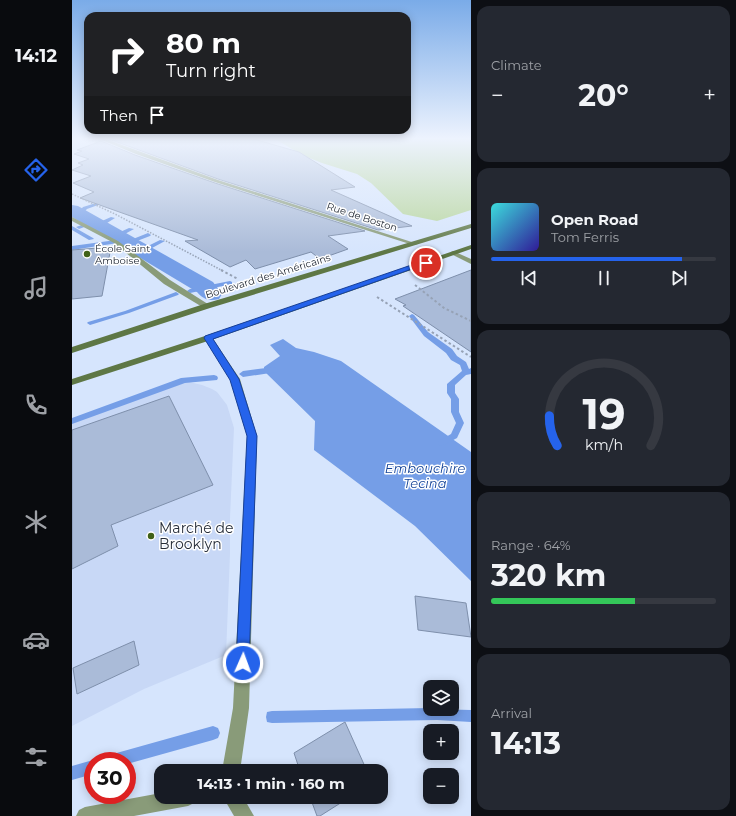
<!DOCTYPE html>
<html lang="en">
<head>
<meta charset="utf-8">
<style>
	:root { --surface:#171b24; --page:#242831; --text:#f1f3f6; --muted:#9ea1a6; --line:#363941; --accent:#2563eb }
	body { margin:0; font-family:Montserrat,sans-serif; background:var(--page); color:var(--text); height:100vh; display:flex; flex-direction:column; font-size:15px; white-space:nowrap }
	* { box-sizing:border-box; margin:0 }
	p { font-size:13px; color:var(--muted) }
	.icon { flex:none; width:22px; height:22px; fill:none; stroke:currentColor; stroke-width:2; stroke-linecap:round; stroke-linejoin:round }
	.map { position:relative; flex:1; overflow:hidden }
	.details { display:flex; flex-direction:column; gap:6px; padding:6px; background:#0d0f14; width:265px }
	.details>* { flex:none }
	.top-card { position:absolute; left:12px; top:12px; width:327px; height:122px; border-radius:12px; box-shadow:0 2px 10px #0003; background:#202124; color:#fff; overflow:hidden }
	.fabs { position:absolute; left:351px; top:680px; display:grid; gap:8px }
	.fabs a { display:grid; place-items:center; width:36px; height:36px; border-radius:8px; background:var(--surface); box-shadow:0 2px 10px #0003; font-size:20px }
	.speed { position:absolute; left:12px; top:752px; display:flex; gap:8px; font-size:20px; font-weight:700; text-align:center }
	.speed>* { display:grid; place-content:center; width:52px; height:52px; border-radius:50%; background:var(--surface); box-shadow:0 2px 10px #0003; line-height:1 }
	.speed .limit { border:6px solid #d22; background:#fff; color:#111 }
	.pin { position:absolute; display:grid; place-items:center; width:34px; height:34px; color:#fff; margin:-17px; border:2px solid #fff; border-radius:50%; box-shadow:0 1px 4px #0007 }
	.me { position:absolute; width:44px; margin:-22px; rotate:2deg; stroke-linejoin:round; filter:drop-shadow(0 0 3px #0008) }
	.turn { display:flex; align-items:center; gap:14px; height:84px; padding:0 16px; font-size:18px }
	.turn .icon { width:52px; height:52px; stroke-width:2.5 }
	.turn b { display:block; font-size:28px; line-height:34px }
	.then { display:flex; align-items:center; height:38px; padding:0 16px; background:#0003; gap:8px; font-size:15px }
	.big { font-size:30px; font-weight:700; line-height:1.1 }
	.details .tile { flex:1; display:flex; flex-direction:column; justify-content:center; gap:6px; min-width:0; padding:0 14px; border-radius:12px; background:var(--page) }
	.details .dial { align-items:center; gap:0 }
	.dial svg { height:104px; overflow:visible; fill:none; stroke:var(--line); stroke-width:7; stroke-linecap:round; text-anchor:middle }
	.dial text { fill:var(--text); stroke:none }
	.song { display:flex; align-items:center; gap:12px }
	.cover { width:48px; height:48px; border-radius:6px; background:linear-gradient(135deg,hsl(180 70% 55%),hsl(250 70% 35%)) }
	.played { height:4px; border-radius:2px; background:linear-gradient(90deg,var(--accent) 85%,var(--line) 85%) }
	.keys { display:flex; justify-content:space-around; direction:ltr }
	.heat { display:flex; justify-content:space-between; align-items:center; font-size:22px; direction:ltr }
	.charge { height:6px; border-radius:3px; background:linear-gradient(90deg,#34c759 64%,var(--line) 0) }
	.trip { position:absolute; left:82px; top:764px; width:234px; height:40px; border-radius:12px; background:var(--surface); box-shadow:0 2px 10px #0003; font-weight:700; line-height:40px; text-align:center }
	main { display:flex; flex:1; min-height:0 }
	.tab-bar { display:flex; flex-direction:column; width:72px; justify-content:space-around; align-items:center; background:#090b0e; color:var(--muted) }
	.tab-bar .icon { width:28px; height:28px }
	.tab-bar .selected { color:var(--accent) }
	.tab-bar b { font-size:18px; color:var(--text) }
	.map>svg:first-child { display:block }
	.built { fill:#c8d8f6 }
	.green { fill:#b8d69e }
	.water { fill:#759ee7 }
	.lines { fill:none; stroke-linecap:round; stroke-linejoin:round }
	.stream { fill:#759ee7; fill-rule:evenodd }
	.canal { fill:#759ee7; fill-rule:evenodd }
	.building { fill:#aabbd8; stroke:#7e8fab }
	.path-far1 { stroke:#96a2b5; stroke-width:1.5; stroke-dasharray:1.5 1.5; stroke-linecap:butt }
	.path { stroke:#96a2b5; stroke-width:2; stroke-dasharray:2.5 2.5; stroke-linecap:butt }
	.minor { fill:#899b79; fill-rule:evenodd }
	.secondary { fill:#5e7745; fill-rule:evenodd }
	.route { fill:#2563eb; stroke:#184099 }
	.poi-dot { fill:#406117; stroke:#fff; stroke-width:1.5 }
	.labels { text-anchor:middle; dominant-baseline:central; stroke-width:3; stroke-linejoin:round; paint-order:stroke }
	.far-street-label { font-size:10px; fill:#252c38; stroke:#fff }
	.far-poi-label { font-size:10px; fill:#252c38; stroke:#fff; text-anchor:start }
	.water-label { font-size:13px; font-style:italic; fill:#144397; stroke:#fff }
	.near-poi-label { font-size:14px; fill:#252c38; stroke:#fff; text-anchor:start }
</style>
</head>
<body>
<main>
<nav class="tab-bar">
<b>14:12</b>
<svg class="icon selected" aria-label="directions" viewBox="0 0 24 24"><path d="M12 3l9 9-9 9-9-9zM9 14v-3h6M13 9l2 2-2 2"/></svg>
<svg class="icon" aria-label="music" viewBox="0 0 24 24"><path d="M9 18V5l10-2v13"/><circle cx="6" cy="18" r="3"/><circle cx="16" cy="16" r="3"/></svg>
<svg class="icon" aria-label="phone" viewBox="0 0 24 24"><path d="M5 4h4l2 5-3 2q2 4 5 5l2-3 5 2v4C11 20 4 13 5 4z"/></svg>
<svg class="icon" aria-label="climate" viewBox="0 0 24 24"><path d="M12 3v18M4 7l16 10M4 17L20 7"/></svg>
<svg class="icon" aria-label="car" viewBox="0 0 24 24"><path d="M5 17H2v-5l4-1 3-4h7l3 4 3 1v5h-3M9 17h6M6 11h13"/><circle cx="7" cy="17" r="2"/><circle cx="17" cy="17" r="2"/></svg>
<svg class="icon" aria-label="filters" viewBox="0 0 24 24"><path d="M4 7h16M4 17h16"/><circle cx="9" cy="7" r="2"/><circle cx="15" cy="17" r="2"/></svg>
</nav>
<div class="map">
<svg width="399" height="816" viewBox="0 0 399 816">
	<rect width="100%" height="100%" fill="#d6e5fd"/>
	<polygon class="built" points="117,382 130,385 140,389 145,392 155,405 162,428 158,518 158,554 154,655 72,689 0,726 0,423 106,385"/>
	<polygon class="green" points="196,138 399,138 399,210 365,221 331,214 299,183 285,174 250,163 230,155 205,140"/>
	<polygon class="water" points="211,339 224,348 242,352 269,361 399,452 399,581 343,526 242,450 243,421 192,371 192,367 208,356 198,345"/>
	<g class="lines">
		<g class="stream">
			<polygon points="24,203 26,204 26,205 15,209 9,215 5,214 11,207"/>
			<polygon points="39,217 43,218 35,223 34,229 30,229 30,221"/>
			<polygon points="21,221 23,222 23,223 7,229 4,227"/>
			<polygon points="0,226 21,238 22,239 17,240 0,230"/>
			<polygon points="57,228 62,229 51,235 50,238 46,238 46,233"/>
			<polygon points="76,233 79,235 78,236 65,241 61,244 56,243 61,239"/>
			<polygon points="44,240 46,241 46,243 0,250 0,246"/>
			<polygon points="88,240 93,241 80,248 76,253 72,253 71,252 76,246"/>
			<polygon points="158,281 160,282 160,284 118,293 115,291 118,289"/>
			<polygon points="104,292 107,294 106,295 57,313 18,325 15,323 16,322 53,311"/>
			<polygon points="340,314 342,315 356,332 380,349 385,356 394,362 397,369 399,368 399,374 394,375 383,385 383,393 387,399 387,412 392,423 385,438 370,446 367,445 366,443 367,441 379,434 384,423 379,412 379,399 375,393 375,384 390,371 388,365 379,360 374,353 352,336 337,316"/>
			<polygon points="202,367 206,370 205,372 171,377 167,374 171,371"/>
			<polygon points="142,375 145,376 146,378 145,380 113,383 0,424 0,418 109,378"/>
			<polygon points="358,708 358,709 399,710 399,722 365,720 200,723 195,722 194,717 195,712 200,711"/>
			<polygon points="141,726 146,728 148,733 146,738 141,740 55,764 55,761 34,761 36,756 41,754"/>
			<polygon points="21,760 23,761 21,761 21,774 0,780 0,766"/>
		</g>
		<path class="canal" d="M0 205 6 206 141 282 150 294 147 299C137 301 132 300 125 292L0 217Z"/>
	</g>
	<g class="building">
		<polygon points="38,138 178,138 227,152 283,187 259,190 340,226 306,230 146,179 37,139"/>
		<polygon points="29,141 63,155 143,183 293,231 256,236 276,249 248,259 239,252 183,269 174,260 158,267 113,241 126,240 8,198 22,192 1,183 19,176 0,170 11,165 6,163 17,159 2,154 10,151 5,150"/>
		<polygon points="39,247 30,296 0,299 0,250"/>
		<polygon points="399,270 399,352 331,306 334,305 323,299"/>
		<polygon points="97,396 141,485 39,525 46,546 0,569 0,430"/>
		<polygon points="343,596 394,603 399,637 346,630"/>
		<polygon points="62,641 67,665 5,694 1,668"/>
		<polygon points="273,722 295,771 228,771 222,753"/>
		<polygon points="238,797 278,797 248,816 245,816"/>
	</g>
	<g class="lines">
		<polyline class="path-far1" points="0,194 43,214 151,271"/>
		<g class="path">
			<polyline points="149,270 166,279"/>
			<polyline points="343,285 372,308 399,321"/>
			<polyline points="305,297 399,357"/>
		</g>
		<g class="minor">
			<polygon points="25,138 31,138 146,180 346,244 341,245 143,182 64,154"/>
			<polygon points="0,217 46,241 98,280 139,306 135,308 132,308 92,284 42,243 0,221"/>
			<polygon points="381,251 399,259 399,264 379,254 379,252"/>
			<polygon points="136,335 139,336 168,379 185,436 177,708 168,771 150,771 161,708 175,436 158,379 132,338"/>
			<polygon points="89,793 89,797 125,797 122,803 116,806 62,816 4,816 7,810 13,807"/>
			<polygon points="151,797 171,797 182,816 162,816"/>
		</g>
		<g class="secondary">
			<polygon points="399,224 399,228 138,308 0,353 0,347 132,304"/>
			<polygon points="399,245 399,249 139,340 0,385 0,379 133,336"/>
		</g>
	</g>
	<linearGradient id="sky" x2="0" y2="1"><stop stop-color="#7aabe8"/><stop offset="0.55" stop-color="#edf3fe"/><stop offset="1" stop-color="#edf3fe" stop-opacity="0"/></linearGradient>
	<rect width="399" height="252" fill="url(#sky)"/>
	<polygon class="route" points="351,261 357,263 141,339 167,379 185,436 177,663 175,668 171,670 166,668 164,663 175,436 158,380 132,338 133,336"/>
	<g class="poi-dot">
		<circle cx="15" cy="254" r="4"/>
		<circle cx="79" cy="536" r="4"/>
	</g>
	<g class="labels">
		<g class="far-street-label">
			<text transform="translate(290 217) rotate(18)">Rue de Boston</text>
			<text transform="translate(196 276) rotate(-17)">Boulevard des Américains</text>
		</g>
		<g class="far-poi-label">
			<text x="23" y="248">École Saint<tspan x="23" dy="12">Amboise</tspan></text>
		</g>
		<g class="water-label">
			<text x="353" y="468">Embouchire<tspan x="353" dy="15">Tecina</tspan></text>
		</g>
		<g class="near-poi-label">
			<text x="87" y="528">Marché de<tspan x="87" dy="16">Brooklyn</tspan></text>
		</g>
	</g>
</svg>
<div class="fabs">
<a><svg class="icon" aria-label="layers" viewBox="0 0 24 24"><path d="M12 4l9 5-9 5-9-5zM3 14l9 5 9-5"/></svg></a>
<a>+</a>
<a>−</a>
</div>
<div class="speed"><div class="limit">30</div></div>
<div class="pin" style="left:354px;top:263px;background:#d93025"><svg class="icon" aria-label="arrive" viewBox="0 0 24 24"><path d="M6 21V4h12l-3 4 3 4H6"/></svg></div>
<svg class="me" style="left:171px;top:663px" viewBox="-20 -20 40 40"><circle r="17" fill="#2563eb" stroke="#fff" stroke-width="3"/><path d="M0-11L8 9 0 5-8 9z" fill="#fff"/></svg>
<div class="trip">14:13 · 1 min · 160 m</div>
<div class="top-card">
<div class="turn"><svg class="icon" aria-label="right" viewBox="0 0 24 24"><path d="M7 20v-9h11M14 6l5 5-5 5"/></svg><div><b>80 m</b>Turn right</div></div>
<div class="then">Then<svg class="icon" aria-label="arrive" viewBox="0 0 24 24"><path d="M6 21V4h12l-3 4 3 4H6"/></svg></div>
</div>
</div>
<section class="details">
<div class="tile"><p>Climate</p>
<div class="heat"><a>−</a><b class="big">20°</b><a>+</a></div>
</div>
<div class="tile">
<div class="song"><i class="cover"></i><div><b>Open Road</b><p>Tom Ferris</p></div></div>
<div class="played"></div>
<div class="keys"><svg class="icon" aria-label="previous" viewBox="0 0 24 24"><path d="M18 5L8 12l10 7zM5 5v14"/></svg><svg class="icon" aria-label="pause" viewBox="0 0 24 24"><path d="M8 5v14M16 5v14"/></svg><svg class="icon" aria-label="next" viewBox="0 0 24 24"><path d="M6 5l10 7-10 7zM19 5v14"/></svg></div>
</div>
<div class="tile dial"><svg viewBox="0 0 100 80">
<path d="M14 69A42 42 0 1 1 86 69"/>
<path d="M14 69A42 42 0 0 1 8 46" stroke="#2563eb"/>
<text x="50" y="56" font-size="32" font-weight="700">19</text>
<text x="50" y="72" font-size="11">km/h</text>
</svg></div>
<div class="tile"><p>Range · 64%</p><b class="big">320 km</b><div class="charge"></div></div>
<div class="tile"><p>Arrival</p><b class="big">14:13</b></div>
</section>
</main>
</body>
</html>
